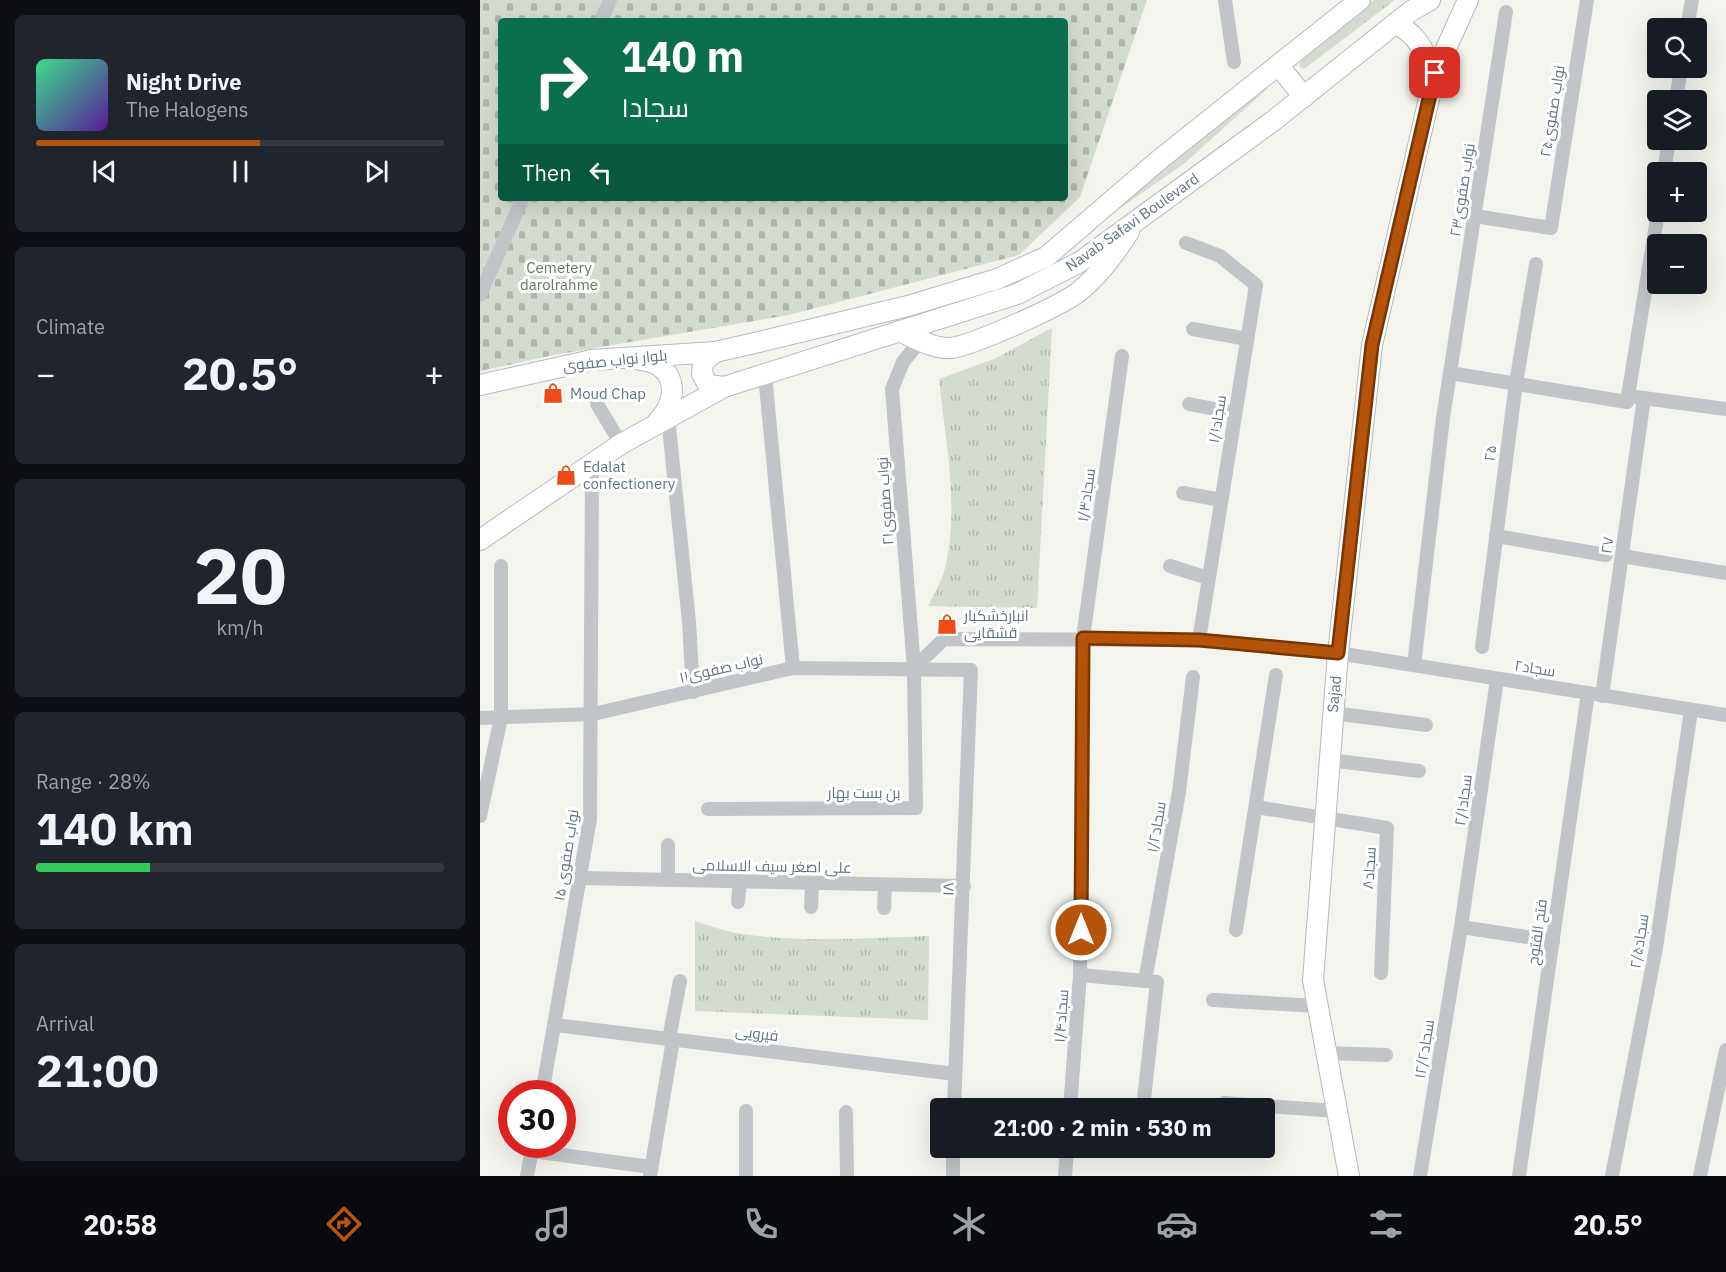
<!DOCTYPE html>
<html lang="en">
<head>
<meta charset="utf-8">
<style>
	:root { --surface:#171b24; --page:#20242c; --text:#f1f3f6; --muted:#9ea1a6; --line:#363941; --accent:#b45309 }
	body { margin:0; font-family:"IBM Plex Sans",Cairo,sans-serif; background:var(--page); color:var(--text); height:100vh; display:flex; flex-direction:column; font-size:22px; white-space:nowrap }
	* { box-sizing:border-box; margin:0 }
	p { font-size:20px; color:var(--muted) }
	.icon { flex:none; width:33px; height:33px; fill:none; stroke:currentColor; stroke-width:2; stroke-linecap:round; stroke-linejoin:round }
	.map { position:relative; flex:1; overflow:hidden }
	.details { display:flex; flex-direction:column; gap:15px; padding:15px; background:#0d0f14; width:480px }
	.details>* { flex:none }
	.top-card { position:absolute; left:18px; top:18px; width:570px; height:183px; border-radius:6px; box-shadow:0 6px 24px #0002; background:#0b6e4f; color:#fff; overflow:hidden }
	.fabs { position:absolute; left:1167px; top:18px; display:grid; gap:12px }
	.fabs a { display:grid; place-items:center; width:60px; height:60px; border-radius:6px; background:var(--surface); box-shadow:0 6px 24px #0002; font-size:30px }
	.speed { position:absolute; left:18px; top:1080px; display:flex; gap:12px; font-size:30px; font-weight:700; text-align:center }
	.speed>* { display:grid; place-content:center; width:78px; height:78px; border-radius:50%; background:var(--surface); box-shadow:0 6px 24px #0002; line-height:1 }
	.speed .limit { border:9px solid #d22; background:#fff; color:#111 }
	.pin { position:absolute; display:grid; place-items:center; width:51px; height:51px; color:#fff; margin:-26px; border-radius:12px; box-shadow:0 3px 9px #0006 }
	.me { position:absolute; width:66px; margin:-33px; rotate:0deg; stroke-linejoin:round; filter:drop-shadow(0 0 4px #0008) }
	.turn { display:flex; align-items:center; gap:21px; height:126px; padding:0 24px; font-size:27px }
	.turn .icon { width:78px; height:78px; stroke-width:2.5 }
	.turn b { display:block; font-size:42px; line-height:51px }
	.then { display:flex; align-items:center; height:57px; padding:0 24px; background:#0003; gap:12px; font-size:22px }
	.big { font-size:45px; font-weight:700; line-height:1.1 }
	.details .tile { flex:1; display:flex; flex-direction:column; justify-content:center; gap:9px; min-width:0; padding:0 21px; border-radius:9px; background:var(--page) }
	.details .dial { align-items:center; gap:0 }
	.dial b { font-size:78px; line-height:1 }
	.song { display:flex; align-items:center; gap:18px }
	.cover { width:72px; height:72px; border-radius:9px; background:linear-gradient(135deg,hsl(150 70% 55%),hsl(270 70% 35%)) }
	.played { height:6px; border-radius:3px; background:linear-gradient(90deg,var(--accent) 55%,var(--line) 55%) }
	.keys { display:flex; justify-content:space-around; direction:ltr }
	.heat { display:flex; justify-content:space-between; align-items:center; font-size:33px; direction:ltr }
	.charge { height:9px; border-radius:4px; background:linear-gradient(90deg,#34c759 28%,var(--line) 0) }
	.trip { position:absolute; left:450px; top:1098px; width:345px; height:60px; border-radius:6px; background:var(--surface); box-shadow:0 6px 24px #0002; font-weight:700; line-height:60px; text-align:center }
	.tabs { display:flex; height:96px; justify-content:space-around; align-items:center; background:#090b0e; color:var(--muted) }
	.tabs .icon { width:42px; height:42px }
	.tabs .selected { color:var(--accent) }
	.tabs b { font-size:27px; color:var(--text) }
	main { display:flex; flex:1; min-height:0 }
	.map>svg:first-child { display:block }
	.grass { fill:url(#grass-tufts) }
	.cemetery { fill:url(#cemetery-stones); fill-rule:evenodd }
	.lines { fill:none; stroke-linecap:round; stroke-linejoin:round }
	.secondary-casing { stroke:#b5babf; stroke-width:22 }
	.street { stroke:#c1c5c8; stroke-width:14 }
	.secondary { stroke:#fff; stroke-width:20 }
	.route-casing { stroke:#753606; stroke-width:15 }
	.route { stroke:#b45309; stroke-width:10 }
	.labels { text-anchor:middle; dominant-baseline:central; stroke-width:6; stroke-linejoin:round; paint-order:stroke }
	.street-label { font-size:15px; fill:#617383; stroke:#fff }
	.park-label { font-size:15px; fill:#657960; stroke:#fff }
	.poi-label { font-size:15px; fill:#617383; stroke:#fff; text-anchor:start }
</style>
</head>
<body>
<main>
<section class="details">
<div class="tile">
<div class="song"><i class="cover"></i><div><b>Night Drive</b><p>The Halogens</p></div></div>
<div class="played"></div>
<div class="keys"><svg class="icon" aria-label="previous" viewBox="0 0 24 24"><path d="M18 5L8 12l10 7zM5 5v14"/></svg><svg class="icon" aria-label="pause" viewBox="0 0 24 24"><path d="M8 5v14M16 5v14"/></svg><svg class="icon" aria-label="next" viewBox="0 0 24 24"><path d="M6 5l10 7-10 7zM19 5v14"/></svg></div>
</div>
<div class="tile"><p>Climate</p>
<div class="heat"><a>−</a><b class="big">20.5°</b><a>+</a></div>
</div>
<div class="tile dial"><b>20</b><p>km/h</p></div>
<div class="tile"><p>Range · 28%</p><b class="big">140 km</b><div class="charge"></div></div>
<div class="tile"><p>Arrival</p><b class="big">21:00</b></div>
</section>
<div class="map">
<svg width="1246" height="1176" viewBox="0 0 1246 1176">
	<defs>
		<pattern id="grass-tufts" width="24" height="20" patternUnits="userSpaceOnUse" patternTransform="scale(1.5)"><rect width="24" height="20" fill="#d4dbd0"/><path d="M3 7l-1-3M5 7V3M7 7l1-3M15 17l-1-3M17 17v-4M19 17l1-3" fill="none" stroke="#afb6ae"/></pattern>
		<pattern id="cemetery-stones" width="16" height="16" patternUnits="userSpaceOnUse" patternTransform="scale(1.5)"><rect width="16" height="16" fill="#d4dbd0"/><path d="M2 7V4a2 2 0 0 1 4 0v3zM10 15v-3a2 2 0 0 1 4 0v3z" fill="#afb6ae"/></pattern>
	</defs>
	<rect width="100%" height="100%" fill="#f4f4ef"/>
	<g class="grass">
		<polygon points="894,0 915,0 824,69 820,67 820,62"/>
		<polygon points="784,85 788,88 705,163 609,230"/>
		<path d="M572 328 557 608 448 606C454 594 462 581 465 568 480 507 465 440 459 379L514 359Z"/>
		<path d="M215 921C228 925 242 930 255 933 317 943 386 938 449 936L448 1020 215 1011Z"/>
	</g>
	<path class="cemetery" d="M0 0H667L600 197 539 255 309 315 74 355 0 371ZM21 21H585V198H21Z"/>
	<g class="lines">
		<g class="secondary-casing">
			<g id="secondary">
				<path d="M915 24C938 33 944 53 955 73"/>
				<polyline points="798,65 824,97"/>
				<path d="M419 331C435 338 453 349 471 348 493 345 587 304 602 289 621 273 635 253 649 232"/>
				<polyline points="235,352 223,362 222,374 228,385 244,387"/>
				<path d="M160 360C196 363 201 398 178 421"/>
				<polyline points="0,385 112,360 235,352 279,342 428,306 517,279 566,257 679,160 880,0"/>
				<polyline points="0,540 141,444 244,387 537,294 600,262 793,121 931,11 950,0"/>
				<polyline points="869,1176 833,980 858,653 892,345 955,73 988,0"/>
			</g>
		</g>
		<g class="street">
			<polyline points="745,0 754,62"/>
			<polyline points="121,21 130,0"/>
			<polyline points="1207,28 1212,0"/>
			<polyline points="1196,100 1201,68"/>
			<polyline points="1184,172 1189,140"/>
			<polyline points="995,216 1071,228 1107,0"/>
			<polyline points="706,243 740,256 776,285 719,640"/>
			<polyline points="0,295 43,198"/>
			<polyline points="713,329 767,339"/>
			<polyline points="970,373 1147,402 1178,212"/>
			<polyline points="285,375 313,668"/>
			<polyline points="1156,397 1246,409"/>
			<polyline points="117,404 141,444"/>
			<polyline points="709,404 755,413"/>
			<polyline points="188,417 209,622 213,692"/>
			<polyline points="703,493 741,500"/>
			<polyline points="1016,536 1126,555"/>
			<polyline points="1142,556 1246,573"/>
			<polyline points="690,566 728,578"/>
			<polyline points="1002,647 1036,383 1056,264"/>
			<polyline points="934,665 963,418 1026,12"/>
			<polyline points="434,668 464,639 719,640 858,653 1246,715"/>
			<polyline points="1122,696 1164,398"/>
			<polyline points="853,713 946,725"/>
			<polyline points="0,718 113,714 313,668 491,670 474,1108"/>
			<polyline points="849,760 939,771"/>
			<polyline points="776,807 907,828 901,973"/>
			<polyline points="228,809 436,808 434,668 412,389 423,362 440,341"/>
			<polyline points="0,816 21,718 21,566"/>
			<polyline points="100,878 484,886"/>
			<polyline points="188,880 188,845"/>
			<polyline points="258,902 260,881"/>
			<polyline points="331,907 332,883"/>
			<polyline points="404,908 405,885"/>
			<polyline points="981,927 1073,941"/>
			<polyline points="756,930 796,675"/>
			<polyline points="600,975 677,982 663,1108"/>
			<polyline points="665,981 699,792 713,677"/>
			<polyline points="733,1000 838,1006"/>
			<polyline points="75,1025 475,1074"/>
			<polyline points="189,1039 200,981"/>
			<polyline points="846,1053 906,1055"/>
			<polyline points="62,1094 110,819 112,465"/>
			<polyline points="744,1103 857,1111"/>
			<polyline points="590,1108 600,975 603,638 642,356"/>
			<polyline points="266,1111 266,1176"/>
			<polyline points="366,1112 367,1176"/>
			<polyline points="52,1151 171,1167"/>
			<polyline points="47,1176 53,1144"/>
			<polyline points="170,1176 193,1040"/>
			<polyline points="473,1176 473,1148"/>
			<polyline points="585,1176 587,1148"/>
			<polyline points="940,1176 981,927 1017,679"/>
			<polyline points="1039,1176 1108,693"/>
			<polyline points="1132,1176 1176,948 1211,710"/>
			<polyline points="1220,1176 1246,1050"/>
		</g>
		<use href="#secondary" class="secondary"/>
	</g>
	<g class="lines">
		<g class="route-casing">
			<polyline id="route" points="601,930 603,638 719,640 858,653 892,345 955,73"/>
		</g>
		<use href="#route" class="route"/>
	</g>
	<defs>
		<g id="shop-bare" transform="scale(1.62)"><path d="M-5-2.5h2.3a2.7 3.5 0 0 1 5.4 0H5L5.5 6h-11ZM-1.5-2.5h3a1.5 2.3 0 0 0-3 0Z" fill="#ee4c16" stroke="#fff" stroke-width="2.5" paint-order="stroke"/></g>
	</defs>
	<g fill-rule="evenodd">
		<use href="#shop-bare" x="73" y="393"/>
		<use href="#shop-bare" x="86" y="475"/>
		<use href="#shop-bare" x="467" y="624"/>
	</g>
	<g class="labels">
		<g class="street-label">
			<text transform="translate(1072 111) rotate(-81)">۲۵نواب صفوی</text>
			<text transform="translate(982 190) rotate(-81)">۲۳نواب صفوی</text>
			<text transform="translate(652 222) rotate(-35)">Navab Safavi Boulevard</text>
			<text transform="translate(135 360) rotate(-6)">بلوار نواب صفوی</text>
			<text transform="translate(737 419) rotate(-81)">۱/۱سجاد</text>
			<text transform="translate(1010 453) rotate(-83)">۲۵</text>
			<text transform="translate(606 495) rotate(-82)">۱/۳سجاد</text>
			<text transform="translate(405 501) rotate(-94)">۲۱نواب صفوی</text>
			<text transform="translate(1127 545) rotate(-82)">۲۷</text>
			<text transform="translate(241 668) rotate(-13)">۱۱نواب صفوی</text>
			<text transform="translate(1055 668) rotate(9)">۲سجاد</text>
			<text transform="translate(854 694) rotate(-85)">Sajad</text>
			<text x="384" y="792">بن بست بهار</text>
			<text transform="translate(983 800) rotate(-82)">۲/۱سجاد</text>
			<text transform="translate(676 827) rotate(-80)">۱/۲سجاد</text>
			<text transform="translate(86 855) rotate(-81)">نواب صفوی ۱۵</text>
			<text transform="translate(292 866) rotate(1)">علی اصغر سیف الاسلامی</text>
			<text transform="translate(889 868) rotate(-86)">۸سجاد</text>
			<text transform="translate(468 889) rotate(-87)">۱۸</text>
			<text transform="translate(1057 932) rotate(-82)">فتح الفتوح</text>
			<text transform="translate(1159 941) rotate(-81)">۲/۵سجاد</text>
			<text transform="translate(581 1016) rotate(-86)">۱/۴سجاد</text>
			<text transform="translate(277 1033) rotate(7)">فیرویی</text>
			<text transform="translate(944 1049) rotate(-81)">۱۲/۲سجاد</text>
		</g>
		<g class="park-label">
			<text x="79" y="267">Cemetery<tspan x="79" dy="17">darolrahme</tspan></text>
		</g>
		<g class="poi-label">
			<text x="90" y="393">Moud Chap</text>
			<text x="103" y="466">Edalat<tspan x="103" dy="17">confectionery</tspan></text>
			<text x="484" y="615">انبارخشکبار<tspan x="484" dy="17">قشقایی</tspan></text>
		</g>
	</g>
</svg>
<div class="fabs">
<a><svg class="icon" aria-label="search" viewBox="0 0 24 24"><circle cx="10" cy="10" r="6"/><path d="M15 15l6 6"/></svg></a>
<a><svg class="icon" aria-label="layers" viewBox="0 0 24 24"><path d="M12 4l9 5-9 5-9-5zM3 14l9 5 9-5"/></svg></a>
<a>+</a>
<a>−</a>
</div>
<div class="speed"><div class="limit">30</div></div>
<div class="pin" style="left:955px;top:73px;background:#d93025"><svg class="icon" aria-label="arrive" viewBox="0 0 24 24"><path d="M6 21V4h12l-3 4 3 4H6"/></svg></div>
<svg class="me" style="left:601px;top:930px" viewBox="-20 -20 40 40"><circle r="17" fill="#b45309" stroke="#fff" stroke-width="3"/><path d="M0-11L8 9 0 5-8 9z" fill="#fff"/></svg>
<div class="trip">21:00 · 2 min · 530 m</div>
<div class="top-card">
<div class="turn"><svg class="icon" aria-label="right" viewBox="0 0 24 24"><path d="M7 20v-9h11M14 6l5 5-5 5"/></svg><div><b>140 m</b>۱سجاد</div></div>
<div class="then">Then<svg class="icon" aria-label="left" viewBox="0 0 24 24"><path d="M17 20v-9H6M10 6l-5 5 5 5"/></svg></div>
</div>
</div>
</main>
<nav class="tabs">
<b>20:58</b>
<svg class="icon selected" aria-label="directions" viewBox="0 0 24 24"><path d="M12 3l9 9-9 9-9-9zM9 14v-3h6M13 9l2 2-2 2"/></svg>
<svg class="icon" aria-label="music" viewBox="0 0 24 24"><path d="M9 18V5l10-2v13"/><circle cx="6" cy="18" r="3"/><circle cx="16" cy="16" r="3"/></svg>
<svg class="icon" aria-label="phone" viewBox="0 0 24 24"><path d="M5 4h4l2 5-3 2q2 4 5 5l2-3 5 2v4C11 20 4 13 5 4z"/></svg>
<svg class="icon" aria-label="climate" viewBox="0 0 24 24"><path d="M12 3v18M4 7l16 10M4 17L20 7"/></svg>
<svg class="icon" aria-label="car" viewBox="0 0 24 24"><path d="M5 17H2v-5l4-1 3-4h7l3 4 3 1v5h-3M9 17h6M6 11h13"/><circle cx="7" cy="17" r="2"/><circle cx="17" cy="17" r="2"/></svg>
<svg class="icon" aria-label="filters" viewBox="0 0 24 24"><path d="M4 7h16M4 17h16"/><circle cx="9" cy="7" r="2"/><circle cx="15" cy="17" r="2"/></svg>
<b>20.5°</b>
</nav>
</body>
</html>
